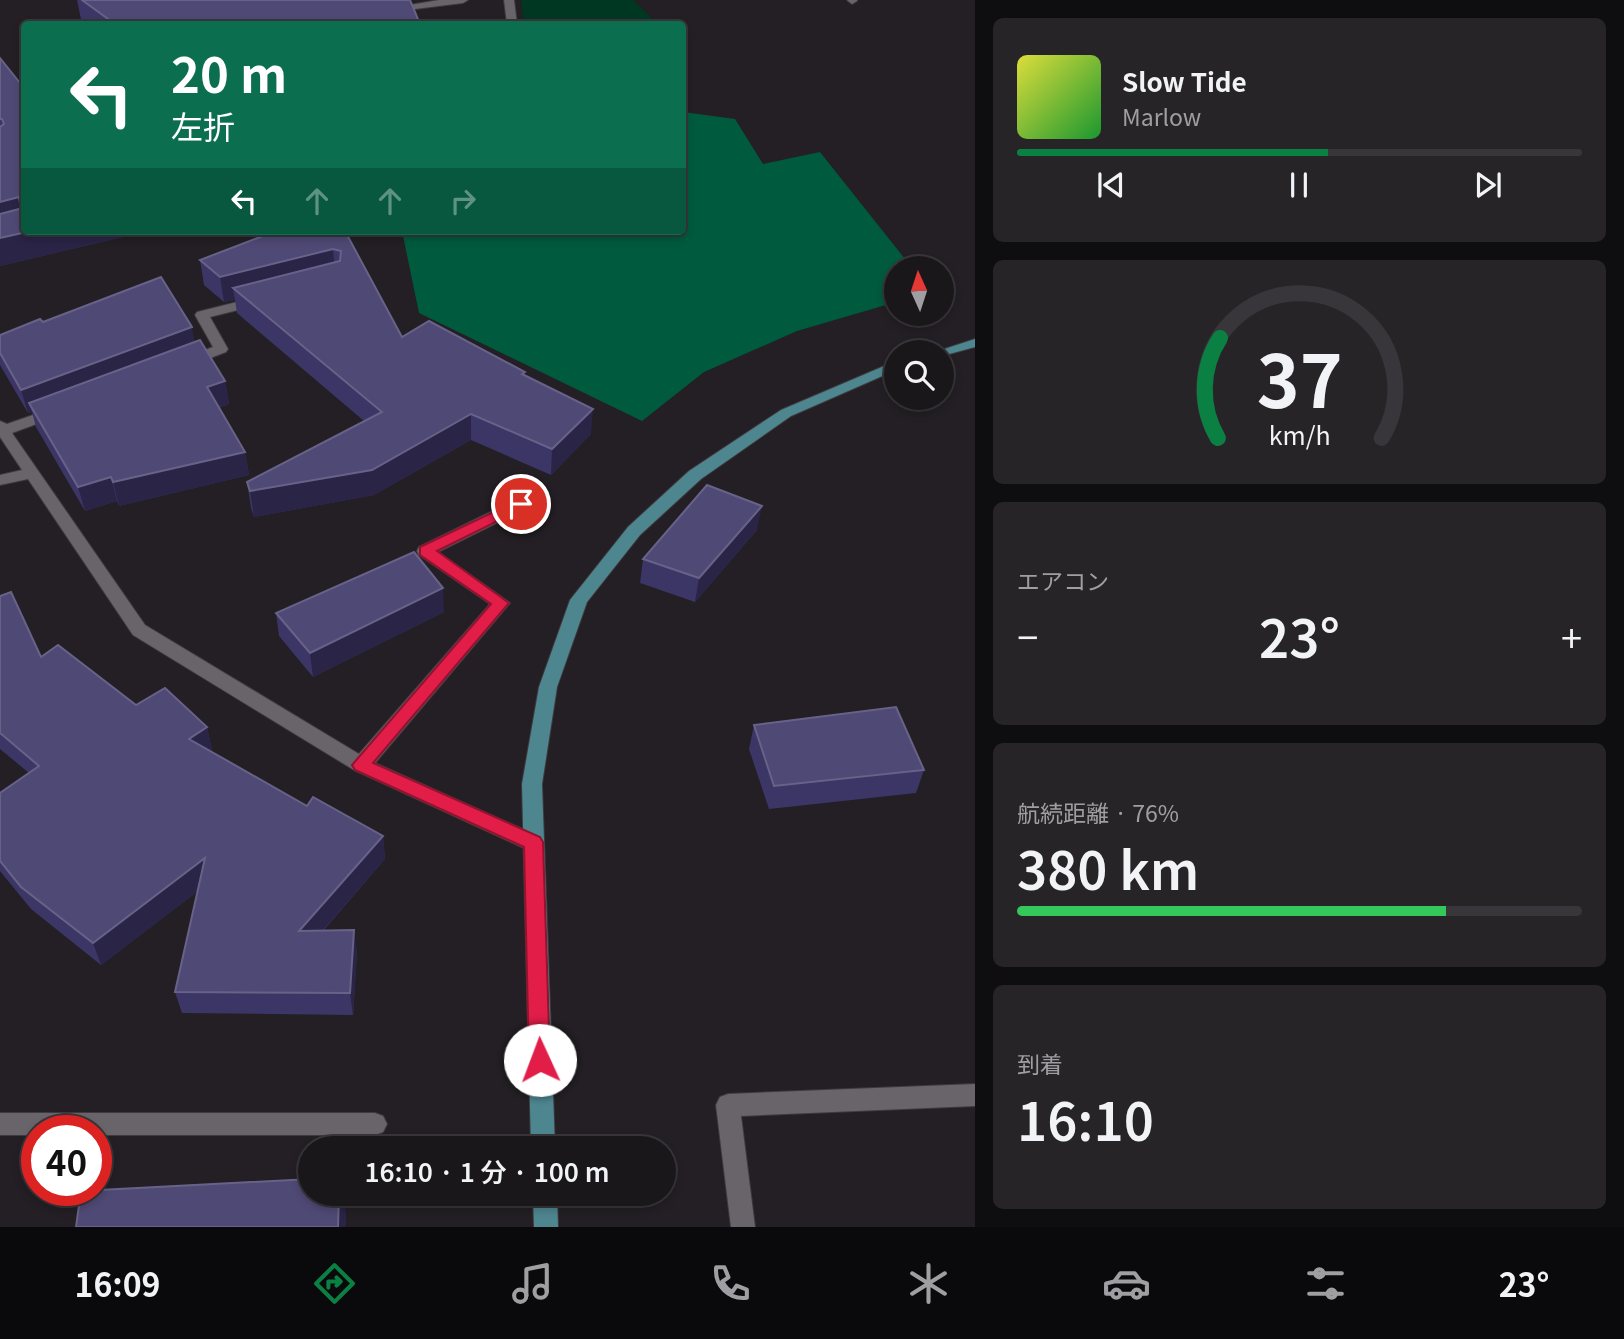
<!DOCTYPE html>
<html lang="ja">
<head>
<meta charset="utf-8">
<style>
	:root { --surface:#1a171b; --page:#272428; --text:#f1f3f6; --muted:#9f9fa3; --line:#38363a; --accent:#0b8043 }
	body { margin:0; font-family:Georgia,"Noto Sans JP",serif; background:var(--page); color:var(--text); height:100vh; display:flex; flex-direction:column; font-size:26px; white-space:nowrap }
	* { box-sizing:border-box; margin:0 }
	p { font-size:23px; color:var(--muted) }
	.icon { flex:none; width:38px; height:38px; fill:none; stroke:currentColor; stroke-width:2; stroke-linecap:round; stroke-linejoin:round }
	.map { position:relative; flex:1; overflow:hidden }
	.side { display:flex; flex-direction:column; gap:18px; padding:18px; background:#0e0d0f; width:649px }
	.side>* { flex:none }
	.guide { position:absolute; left:21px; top:21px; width:665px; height:214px; border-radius:7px; box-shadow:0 4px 10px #0003,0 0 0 2px var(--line); background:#0b6e4f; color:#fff; overflow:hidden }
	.needle { width:46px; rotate:357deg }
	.controls { position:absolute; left:884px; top:256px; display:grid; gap:14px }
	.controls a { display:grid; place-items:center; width:70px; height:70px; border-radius:50%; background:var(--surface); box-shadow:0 4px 10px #0003,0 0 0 2px var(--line); font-size:35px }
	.speed { position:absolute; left:21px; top:1115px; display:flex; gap:14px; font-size:35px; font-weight:700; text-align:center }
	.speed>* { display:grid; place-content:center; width:91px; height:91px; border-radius:50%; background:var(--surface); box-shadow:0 4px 10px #0003,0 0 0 2px var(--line); line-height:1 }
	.speed .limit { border:10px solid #d22; background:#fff; color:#111 }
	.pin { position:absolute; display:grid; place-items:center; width:60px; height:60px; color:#fff; margin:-30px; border:4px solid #fff; border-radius:50%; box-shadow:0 2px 7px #0007 }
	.me { position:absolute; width:77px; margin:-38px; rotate:358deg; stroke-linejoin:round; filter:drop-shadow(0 0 5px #0008) }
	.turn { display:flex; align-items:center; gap:24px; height:147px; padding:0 35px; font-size:32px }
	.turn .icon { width:91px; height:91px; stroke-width:2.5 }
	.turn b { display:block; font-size:49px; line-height:60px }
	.lanes { display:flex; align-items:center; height:66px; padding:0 35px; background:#0003; justify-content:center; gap:35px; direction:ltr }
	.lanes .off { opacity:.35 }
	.big { font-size:52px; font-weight:600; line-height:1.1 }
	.side .tile { flex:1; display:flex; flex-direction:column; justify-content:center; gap:10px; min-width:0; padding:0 24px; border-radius:10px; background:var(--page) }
	.side .dial { align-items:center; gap:0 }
	.dial svg { height:182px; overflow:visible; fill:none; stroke:var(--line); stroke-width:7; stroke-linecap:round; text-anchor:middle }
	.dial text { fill:var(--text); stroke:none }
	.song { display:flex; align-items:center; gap:21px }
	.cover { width:84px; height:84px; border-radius:10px; background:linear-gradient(135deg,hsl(60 70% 55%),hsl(130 70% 35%)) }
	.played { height:7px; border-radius:4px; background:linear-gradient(90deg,var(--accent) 55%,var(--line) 55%) }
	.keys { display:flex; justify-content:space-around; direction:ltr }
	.heat { display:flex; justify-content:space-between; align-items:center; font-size:38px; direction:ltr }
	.charge { height:10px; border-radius:5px; background:linear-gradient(90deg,#34c759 76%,var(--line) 0) }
	.trip { position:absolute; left:298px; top:1136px; width:378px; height:70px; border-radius:35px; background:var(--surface); box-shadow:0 4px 10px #0003,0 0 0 2px var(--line); font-weight:600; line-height:70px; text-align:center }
	.tab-bar { display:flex; height:112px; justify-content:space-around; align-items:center; background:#0a090b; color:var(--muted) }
	.tab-bar .icon { width:49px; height:49px }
	.tab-bar .current { color:var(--accent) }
	.tab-bar b { font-size:32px; color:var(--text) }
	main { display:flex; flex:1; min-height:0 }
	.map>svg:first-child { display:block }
	.green { fill:#003723 }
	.forest { fill:#005a3d }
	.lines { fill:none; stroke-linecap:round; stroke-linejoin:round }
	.lane-casing { stroke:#3e3a3e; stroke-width:2 }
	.street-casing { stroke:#3e3a3e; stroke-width:2 }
	.secondary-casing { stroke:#3e3a3e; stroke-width:2 }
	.lane { fill:#686469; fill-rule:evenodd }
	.street { fill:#686469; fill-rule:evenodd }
	.secondary { fill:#4e8690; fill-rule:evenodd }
	.wall { fill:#3c3666 }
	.shaded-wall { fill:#2a2446 }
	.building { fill:#4f4975; stroke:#686288; stroke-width:2 }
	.route { fill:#e11d48; stroke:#92132f; stroke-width:2 }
</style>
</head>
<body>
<main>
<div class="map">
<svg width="975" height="1227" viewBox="0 0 975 1227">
	<rect width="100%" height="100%" fill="#231f24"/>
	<polygon class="green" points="521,0 633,0 658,24 524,24"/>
	<polygon class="forest" points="683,112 735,119 763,164 820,152 905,259 905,268 896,268 896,302 797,331 704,372 642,421 419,313 402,231 682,231"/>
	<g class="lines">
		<g class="lane-casing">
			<g id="lane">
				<polygon points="975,1084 975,1106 741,1116 755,1227 731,1227 716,1105 720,1097 728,1094"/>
				<polygon points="0,1113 375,1113 383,1116 387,1124 383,1132 375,1135 96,1135 96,1130 37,1130 37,1135 0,1135"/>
			</g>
		</g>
		<g class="street-casing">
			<g id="street">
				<polygon points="439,0 468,0 463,3 391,12 386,9"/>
				<polygon points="504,0 514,0 517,24 507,24"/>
				<polygon points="847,0 857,0 857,1 852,4"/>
				<polygon points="257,297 264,301 262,304 210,317 228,349 226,352 192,365 182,365 182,359 213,347 195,315 197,312"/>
				<polygon points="56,407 61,409 64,412 61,415 12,433 145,625 359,754 490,604 419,555 417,551 419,547 515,500 527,500 529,504 527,508 438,552 510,603 375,763 540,837 543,843 540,849 533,851 526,849 354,770 133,635 28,479 0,485 0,475 22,470 0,437 0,421 7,424"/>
			</g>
		</g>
		<g class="secondary-casing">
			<g id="secondary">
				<polygon points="975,339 975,347 942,356 942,352 935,352"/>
				<polygon points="896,361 896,370 791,416 701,479 640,535 587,602 557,687 542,784 555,1148 531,1148 522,784 539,687 570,600 628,527 689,471 781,410"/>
				<polygon points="533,1194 557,1194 558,1227 534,1227"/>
			</g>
		</g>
		<use href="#lane" class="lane"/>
		<use href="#street" class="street"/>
		<use href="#secondary" class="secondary"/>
	</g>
	<g class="wall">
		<polygon points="77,0 410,0 258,24 82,24"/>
		<polygon points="0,58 24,88 24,231 126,231 127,236 0,266"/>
		<polygon points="345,231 402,337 525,376 591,434 551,475 471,440 374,495 254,517 251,508 247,482 364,421 237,313 235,300 224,302 204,285 200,260"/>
		<polygon points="43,322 195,342 225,381 229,404 219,408 245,452 249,475 119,506 117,501 85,511 36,427 32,412 28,413 0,365 0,335"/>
		<polygon points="757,530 695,602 640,583 643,559"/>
		<polygon points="0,596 41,657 136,705 207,727 212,750 210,751 307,806 383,836 385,859 323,931 357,952 353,1015 182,1013 175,992 198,891 101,965 31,909 0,871 0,793 29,773 0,749"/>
		<polygon points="444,612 313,677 279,636 276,613"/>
		<polygon points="754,725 924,770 916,793 769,809 749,749"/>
	</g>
	<g class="shaded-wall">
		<polygon points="19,197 24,221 0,230 0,202"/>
		<polygon points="31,231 126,231 127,236 0,266 0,238"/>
		<polygon points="333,249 335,273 233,288 235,300 224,302 220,277"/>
		<polygon points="192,327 196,350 29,403 32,412 28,413 21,390"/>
		<polygon points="225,381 229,404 211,411 207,387"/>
		<polygon points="593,409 591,434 551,475 552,449"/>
		<polygon points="471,414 471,440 374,495 254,517 250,491"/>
		<polygon points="245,452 249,475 119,506 113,482"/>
		<polygon points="111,477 117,501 85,511 78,487"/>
		<polygon points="762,506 757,530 695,602 699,578"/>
		<polygon points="443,588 444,612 313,677 310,653"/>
		<polygon points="207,727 212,750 194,763 189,739"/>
		<polygon points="383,836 385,859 303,953 299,931"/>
		<polygon points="205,858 211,881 101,965 93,943"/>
		<polygon points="354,930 357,952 353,1015 350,993"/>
		<polygon points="339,1194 342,1194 346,1213 346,1227 338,1227"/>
	</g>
	<g class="building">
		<polygon points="82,0 410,0 420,24 258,24 257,22 238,24 115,24"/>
		<polygon points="0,58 24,88 24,231 31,231 0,238 0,214 23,208 24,205 20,203 19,197 0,202 0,127 4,124 2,119 0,119"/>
		<polygon points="276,231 345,231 402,337 429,321 525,372 522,374 593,409 552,449 471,414 372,470 250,491 247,482 382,412 233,288 340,261 341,251 333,249 220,277 200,260"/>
		<polygon points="161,277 192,327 21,390 0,353 0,335 40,319 43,322"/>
		<polygon points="200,340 225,381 207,387 245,452 113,482 111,477 78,487 29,403"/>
		<polygon points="707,485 762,506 699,578 643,559"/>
		<polygon points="414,552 443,588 310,653 276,613"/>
		<polygon points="11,592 41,657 58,645 136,705 165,688 207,727 189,739 307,806 313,797 383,836 299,931 354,930 350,993 175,992 205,858 93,943 21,887 0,861 0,793 39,766 0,733 0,596"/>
		<polygon points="896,707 924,770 774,786 754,725"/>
		<polygon points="310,1179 310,1194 339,1194 338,1227 76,1227 81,1191"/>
	</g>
	<polygon class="route" points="521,499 526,500 526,507 437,551 509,603 373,763 540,837 543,842 550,1060 547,1067 540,1070 532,1067 529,1060 524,847 355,770 352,765 491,604 420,555 420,547"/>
</svg>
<div class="controls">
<a><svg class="needle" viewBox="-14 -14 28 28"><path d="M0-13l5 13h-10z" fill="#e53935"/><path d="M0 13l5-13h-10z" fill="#9f9fa3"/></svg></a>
<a><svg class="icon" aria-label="search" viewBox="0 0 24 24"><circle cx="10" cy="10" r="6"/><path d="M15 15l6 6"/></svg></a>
</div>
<div class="speed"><div class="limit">40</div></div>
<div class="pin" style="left:521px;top:504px;background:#d93025"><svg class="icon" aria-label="arrive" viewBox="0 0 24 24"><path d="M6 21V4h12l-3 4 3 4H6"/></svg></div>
<svg class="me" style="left:540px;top:1060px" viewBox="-20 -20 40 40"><circle r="19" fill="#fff"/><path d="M0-13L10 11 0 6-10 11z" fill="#e11d48"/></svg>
<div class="trip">16:10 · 1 分 · 100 m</div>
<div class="guide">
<div class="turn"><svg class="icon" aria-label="left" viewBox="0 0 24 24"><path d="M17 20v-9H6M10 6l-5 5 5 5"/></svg><div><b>20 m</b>左折</div></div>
<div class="lanes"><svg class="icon" aria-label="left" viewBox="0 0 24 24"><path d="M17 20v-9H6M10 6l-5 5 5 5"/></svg><svg class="icon off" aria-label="ahead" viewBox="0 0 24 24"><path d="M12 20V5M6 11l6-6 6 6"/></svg><svg class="icon off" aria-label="ahead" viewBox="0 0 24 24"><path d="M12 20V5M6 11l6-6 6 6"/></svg><svg class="icon off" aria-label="right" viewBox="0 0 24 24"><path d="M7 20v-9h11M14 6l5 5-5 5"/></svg></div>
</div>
</div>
<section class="side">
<div class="tile">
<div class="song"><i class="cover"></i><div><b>Slow Tide</b><p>Marlow</p></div></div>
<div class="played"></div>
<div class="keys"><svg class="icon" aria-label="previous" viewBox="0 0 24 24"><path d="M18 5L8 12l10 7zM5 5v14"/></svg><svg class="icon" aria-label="pause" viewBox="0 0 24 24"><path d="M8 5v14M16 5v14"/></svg><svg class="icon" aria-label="next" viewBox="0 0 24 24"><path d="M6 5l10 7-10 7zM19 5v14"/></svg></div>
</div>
<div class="tile dial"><svg viewBox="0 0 100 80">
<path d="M14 69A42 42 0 1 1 86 69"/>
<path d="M14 69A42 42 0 0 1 15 25" stroke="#0b8043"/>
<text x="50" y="56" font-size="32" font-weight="700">37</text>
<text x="50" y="72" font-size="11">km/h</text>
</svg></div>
<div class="tile"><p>エアコン</p>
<div class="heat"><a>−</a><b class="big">23°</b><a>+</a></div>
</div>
<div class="tile"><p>航続距離 · 76%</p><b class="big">380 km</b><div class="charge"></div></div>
<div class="tile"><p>到着</p><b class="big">16:10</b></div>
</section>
</main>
<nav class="tab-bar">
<b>16:09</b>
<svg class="icon current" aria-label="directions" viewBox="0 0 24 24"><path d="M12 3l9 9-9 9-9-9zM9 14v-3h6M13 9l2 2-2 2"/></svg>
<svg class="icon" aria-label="music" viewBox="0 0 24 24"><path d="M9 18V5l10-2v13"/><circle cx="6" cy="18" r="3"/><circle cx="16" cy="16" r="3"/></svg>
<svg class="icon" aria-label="phone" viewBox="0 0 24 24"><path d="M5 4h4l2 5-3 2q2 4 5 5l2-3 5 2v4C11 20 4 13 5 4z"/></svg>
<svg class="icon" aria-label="climate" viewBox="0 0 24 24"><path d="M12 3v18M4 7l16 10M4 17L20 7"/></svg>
<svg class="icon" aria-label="car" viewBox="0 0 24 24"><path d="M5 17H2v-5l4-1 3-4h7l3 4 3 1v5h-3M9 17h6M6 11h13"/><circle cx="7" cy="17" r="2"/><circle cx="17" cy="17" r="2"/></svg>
<svg class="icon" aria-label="filters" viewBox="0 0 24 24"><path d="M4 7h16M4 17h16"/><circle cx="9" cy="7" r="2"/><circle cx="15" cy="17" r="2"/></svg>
<b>23°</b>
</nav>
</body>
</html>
